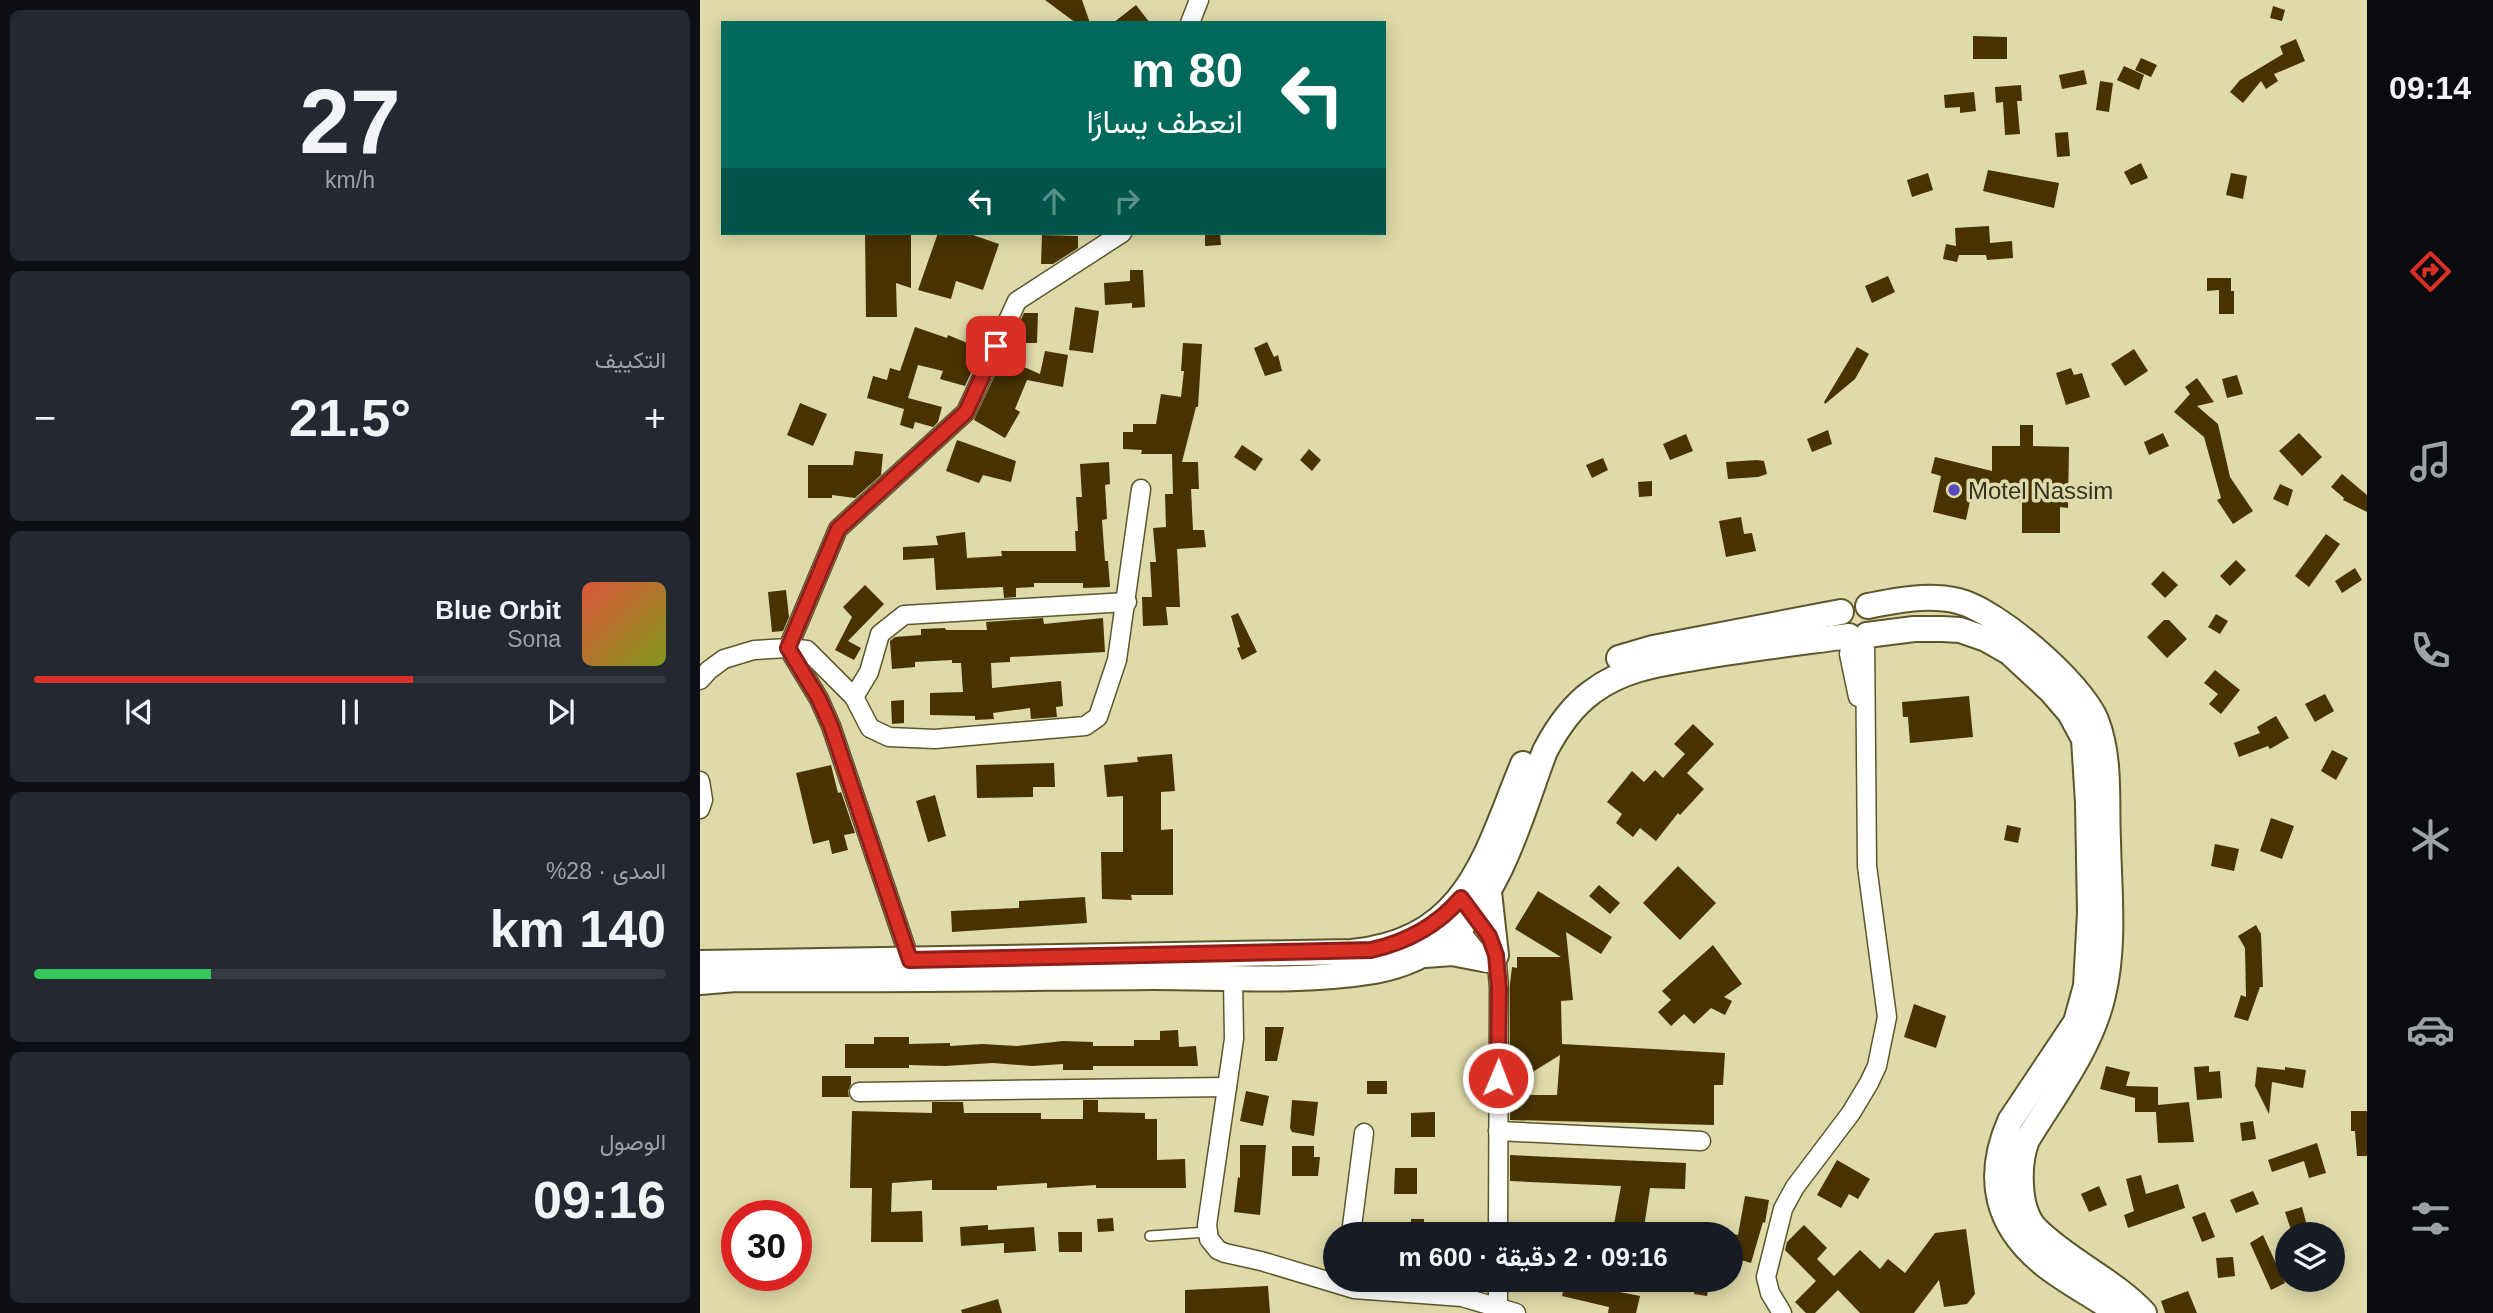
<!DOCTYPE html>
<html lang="ar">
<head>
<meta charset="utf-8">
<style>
	:root { --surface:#171b24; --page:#242831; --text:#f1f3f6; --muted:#9ea1a6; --line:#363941; --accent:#d93025 }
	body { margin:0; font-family:Arial,Vazirmatn,sans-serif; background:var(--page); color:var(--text); direction:rtl; height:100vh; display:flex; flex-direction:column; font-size:26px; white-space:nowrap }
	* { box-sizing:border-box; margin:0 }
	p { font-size:23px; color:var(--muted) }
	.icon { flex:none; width:38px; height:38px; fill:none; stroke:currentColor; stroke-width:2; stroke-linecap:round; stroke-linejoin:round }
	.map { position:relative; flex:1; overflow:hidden; direction:ltr }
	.panel { display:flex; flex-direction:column; gap:10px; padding:10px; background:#0d0f14; width:700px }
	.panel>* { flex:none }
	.top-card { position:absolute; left:21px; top:21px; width:665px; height:214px; border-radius:0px; box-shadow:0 4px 18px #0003; direction:rtl; background:#00695c; color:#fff; overflow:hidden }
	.controls { position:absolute; left:1575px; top:1222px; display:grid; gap:14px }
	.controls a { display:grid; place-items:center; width:70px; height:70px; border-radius:50%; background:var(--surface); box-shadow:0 4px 18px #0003; font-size:35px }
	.speed { position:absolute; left:21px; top:1200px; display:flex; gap:14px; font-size:35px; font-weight:700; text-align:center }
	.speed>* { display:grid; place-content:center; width:91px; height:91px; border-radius:50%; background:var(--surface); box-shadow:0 4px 18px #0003; line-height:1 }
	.speed .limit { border:10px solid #d22; background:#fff; color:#111 }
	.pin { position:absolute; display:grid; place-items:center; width:60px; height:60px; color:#fff; margin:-30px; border-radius:14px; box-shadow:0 4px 10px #0006 }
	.me { position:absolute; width:77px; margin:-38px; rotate:1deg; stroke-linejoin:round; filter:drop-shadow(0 0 5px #0008) }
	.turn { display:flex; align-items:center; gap:24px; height:147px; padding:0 28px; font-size:32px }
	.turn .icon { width:91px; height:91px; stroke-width:2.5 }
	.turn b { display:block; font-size:49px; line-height:60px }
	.lanes { display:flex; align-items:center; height:66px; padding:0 28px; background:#0003; justify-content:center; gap:35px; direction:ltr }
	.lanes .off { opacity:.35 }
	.big { font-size:52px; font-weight:600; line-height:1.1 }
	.panel .widget { flex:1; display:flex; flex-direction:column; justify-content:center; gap:10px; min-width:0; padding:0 24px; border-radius:10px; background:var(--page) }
	.panel .dial { align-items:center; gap:0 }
	.dial b { font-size:91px; line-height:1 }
	.song { display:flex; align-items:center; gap:21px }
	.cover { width:84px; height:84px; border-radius:10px; background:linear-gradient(135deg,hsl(10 70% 55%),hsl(70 70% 35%)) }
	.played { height:7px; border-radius:4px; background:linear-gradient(90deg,var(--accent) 60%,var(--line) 60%) }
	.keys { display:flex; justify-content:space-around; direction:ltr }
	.heat { display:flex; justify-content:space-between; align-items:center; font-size:38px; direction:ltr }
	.charge { height:10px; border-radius:5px; background:linear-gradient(90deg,#34c759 28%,var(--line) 0) }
	.trip { position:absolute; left:623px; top:1222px; width:420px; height:70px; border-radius:35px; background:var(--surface); box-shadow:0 4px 18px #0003; font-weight:600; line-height:70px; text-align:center; direction:rtl }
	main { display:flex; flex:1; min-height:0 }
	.menu { display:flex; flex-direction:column; width:126px; justify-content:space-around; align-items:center; background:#090b0e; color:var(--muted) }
	.menu .icon { width:49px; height:49px }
	.menu .on { color:var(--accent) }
	.menu b { font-size:32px; color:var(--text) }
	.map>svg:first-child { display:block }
	.building { fill:#483200; fill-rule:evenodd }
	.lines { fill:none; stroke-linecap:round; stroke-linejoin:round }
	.service-casing { stroke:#5b572b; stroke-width:12 }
	.minor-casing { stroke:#5b572b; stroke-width:21 }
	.secondary-casing { stroke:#5b572b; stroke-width:28 }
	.service { stroke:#fff; stroke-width:9 }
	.minor { stroke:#fff; stroke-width:18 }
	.secondary { stroke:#fff; stroke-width:24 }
	.route-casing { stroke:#8d1f18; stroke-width:18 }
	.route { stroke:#d93025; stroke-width:12 }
	.poi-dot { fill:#5849c1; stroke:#dedaa9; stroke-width:2.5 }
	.labels { text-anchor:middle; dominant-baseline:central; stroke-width:7; stroke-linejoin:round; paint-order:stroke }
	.poi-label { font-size:24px; fill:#353320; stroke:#dedaa9; text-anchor:start }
</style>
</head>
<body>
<main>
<nav class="menu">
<b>09:14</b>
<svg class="icon on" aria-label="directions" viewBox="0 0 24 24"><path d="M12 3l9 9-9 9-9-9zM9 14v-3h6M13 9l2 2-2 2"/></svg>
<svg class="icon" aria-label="music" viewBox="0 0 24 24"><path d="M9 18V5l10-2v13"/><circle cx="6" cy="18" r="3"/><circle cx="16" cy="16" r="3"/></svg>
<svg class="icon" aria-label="phone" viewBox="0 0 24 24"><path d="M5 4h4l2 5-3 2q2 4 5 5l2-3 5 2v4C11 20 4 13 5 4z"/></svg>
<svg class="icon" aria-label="climate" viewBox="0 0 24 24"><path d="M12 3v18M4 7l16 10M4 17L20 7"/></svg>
<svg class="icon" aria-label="car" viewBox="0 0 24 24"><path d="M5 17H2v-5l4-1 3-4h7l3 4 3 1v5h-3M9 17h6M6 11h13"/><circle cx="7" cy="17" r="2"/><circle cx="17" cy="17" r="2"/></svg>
<svg class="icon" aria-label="filters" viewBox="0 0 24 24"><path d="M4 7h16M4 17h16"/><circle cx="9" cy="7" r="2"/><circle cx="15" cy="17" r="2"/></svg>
</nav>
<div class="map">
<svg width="1667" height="1313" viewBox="0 0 1667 1313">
	<rect width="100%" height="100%" fill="#dedaa9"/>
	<g class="building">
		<polygon points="345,0 382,0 390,23 376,23"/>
		<polygon points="436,5 450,23 413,23"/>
		<polygon points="1573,6 1585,10 1582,21 1570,18"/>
		<polygon points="1273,36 1307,37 1307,59 1273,59"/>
		<polygon points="1596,39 1605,61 1574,74 1578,81 1566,89 1561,81 1543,103 1530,92 1540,80 1583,54 1580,46"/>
		<polygon points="1441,58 1457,65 1451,77 1435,70"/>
		<polygon points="1424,66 1444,75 1439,90 1417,80"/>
		<polygon points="1384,70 1387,84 1362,89 1359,75"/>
		<polygon points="1400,81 1413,83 1409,112 1396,110"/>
		<polygon points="1321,85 1322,101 1317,101 1320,134 1305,135 1303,102 1296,103 1295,87"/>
		<polygon points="1274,92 1276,111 1260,113 1260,107 1245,108 1244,95"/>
		<polygon points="1368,132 1370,156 1357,157 1355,133"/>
		<polygon points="1441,163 1448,178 1431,185 1424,172"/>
		<polygon points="1288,170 1359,183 1354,208 1283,191"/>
		<polygon points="1228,173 1233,190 1212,197 1207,180"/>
		<polygon points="1531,173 1547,176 1543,199 1526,195"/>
		<polygon points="1289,226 1290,243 1312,241 1313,258 1287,260 1286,255 1259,255 1257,262 1243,259 1246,244 1256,246 1255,228"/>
		<polygon points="165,233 211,233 211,288 196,283 197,317 166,317"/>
		<polygon points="238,233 274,233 273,235 299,244 283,290 256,281 251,299 218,290"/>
		<polygon points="505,233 520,233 521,245 505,246"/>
		<polygon points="342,235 378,236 378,248 353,264 341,264"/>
		<polygon points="430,270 443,270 445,307 432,308 432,303 405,305 404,283 430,281"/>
		<polygon points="1188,276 1195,292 1172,303 1165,286"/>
		<polygon points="1507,278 1531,278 1531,291 1534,291 1534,314 1519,314 1519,290 1507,291"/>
		<polygon points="375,307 399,311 393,353 369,350"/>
		<polygon points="324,313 338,313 337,343 314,343 314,334"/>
		<polygon points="215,327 247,338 248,335 282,349 265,386 240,379 243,371 218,365 208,398 242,407 238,422 233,427 215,422 213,429 200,425 204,409 167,398 173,376 187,380 190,368 200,371"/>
		<polygon points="567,342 574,357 578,355 582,371 565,376 554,348"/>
		<polygon points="483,343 502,344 498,407 496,407 482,462 498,462 499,489 491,489 493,530 504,530 506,547 477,549 480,607 466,607 468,625 443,626 442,597 452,597 450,562 456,562 453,528 466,527 465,494 473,494 472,454 441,454 442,450 423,449 423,432 433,432 433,424 456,424 461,394 481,397 484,371 481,371"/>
		<polygon points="1157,347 1169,354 1155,379 1125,404 1124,402"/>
		<polygon points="1434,349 1448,371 1425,386 1411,364"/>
		<polygon points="345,351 368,355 363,387 327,380 315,409 320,412 305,438 274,420 303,358 340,374"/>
		<polygon points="1371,368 1374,375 1382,373 1390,397 1366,405 1356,373"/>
		<polygon points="1537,375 1543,394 1527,398 1522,379"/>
		<polygon points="1497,378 1514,402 1497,406 1518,424 1530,477 1553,511 1533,524 1517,500 1521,498 1504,437 1474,412 1490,394 1485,387"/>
		<polygon points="100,403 127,414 113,446 87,435"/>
		<polygon points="1320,425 1333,425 1333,446 1369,447 1368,508 1360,507 1360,533 1322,533 1322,502 1314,502 1314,488 1273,487 1266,520 1233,512 1241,476 1231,473 1235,457 1292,471 1292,446 1320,446"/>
		<polygon points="1128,430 1132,444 1112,452 1107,439"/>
		<polygon points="1463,433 1469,446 1449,455 1444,442"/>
		<polygon points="1599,433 1622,457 1602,476 1579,451"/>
		<polygon points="986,434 993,451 970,460 963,444"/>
		<polygon points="257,440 316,461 311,482 283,475 279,483 246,471"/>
		<polygon points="542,445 563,459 555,471 534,457"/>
		<polygon points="609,449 621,460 612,471 600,460"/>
		<polygon points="155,451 183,454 181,475 155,498 132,495 132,498 108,498 108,465 153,465"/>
		<polygon points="903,458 908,470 892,478 886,465"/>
		<polygon points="1057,460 1064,461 1067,474 1058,477 1028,479 1026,462"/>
		<polygon points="409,462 410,484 405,485 407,519 402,520 405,561 408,561 410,587 383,588 383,583 334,583 334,587 316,588 316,597 304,598 303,587 236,590 234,558 203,560 203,547 238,545 236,536 265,532 267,558 302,556 301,551 376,551 375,531 378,531 376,497 382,497 380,464"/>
		<polygon points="1642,474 1667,495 1667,512 1643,500 1644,498 1631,487"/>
		<polygon points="952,481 952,496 939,497 938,482"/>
		<polygon points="1580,484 1593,490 1588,506 1573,499"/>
		<polygon points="1041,517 1044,534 1052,533 1056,551 1026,557 1019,521"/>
		<polygon points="1626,534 1640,544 1609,587 1595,576"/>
		<polygon points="1536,560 1546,570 1530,586 1520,576"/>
		<polygon points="1655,568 1662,580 1642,593 1635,581"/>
		<polygon points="1463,571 1478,585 1465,598 1451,584"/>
		<polygon points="165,585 184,604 148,641 161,648 154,660 135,650 152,617 143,607"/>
		<polygon points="86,590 89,617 83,631 72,632 68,592"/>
		<polygon points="538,613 557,652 542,660 537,648 540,647 531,616"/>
		<polygon points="1516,614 1528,621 1520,634 1508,627"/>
		<polygon points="343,618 344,624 403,618 405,652 310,657 310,662 291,663 292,688 361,681 363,706 356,707 357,717 331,719 330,708 293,713 294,719 275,720 275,716 230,715 230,693 263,692 261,663 252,663 252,660 215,662 215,667 192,669 190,641 195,637 221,635 221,629 245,628 246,630 287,630 286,622"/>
		<polygon points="1464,620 1469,620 1487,639 1467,658 1447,637"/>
		<polygon points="1515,670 1540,690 1521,714 1509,704 1518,694 1504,683"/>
		<polygon points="1625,694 1634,711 1615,722 1605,704"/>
		<polygon points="1269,696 1273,737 1210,743 1208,717 1203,717 1202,702"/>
		<polygon points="204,700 204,723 192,724 191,701"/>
		<polygon points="1576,716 1589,738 1570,749 1568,746 1539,757 1534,743 1560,733 1557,727"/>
		<polygon points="993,724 1014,744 987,773 1004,789 980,815 978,813 956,841 940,828 933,837 916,823 922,814 907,802 932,771 944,782 955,770 963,778 985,754 974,744"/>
		<polygon points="1632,750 1648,758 1636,780 1621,771"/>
		<polygon points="472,754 475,791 461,792 461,830 473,829 473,895 431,895 432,900 402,899 401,852 423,852 423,796 407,797 404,765 438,762 437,757"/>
		<polygon points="354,763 355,787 333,787 333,797 277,798 276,765"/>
		<polygon points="131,765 138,793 141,792 155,833 144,835 148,850 132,854 129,840 113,844 96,773"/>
		<polygon points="235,795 246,836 228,842 216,801"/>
		<polygon points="1571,818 1594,826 1582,859 1560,851"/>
		<polygon points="1307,825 1321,828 1318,843 1304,840"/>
		<polygon points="1515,844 1539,849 1534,871 1511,866"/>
		<polygon points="978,866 1016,903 980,940 943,903"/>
		<polygon points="899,885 920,903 910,914 889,896"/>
		<path d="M838 891 912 937 901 954 866 932 873 1000 861 1001 862 1044 1025 1053 1023 1085H1014V1125L810 1120V984L812 967 817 968V957H861L815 929ZM860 1055 857 1095H830L831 1073Z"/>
		<polygon points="385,897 387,923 252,932 251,911 319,908 319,901"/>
		<polygon points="1556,925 1561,934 1563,987 1560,987 1548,1021 1534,1017 1541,995 1546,997 1545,948 1538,936"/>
		<polygon points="1013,945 1042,984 1024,997 1032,1001 1025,1015 1011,1008 994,1024 984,1014 971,1026 958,1012 971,1000 962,991"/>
		<polygon points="1214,1004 1246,1016 1236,1048 1204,1037"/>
		<polygon points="565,1027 584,1027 577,1061 565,1061"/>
		<polygon points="478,1030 479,1047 496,1046 498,1066 393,1066 393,1070 363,1070 363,1064 332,1066 293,1063 245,1066 209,1065 209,1068 145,1068 145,1044 174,1044 174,1037 209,1037 209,1044 250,1043 250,1046 282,1044 317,1046 363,1041 393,1042 393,1046 434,1046 434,1040 460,1040 460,1031"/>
		<polygon points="1406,1066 1430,1072 1426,1086 1458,1087 1458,1105 1489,1102 1494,1142 1458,1143 1456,1112 1435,1112 1435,1098 1400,1089"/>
		<polygon points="1509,1066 1509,1072 1520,1071 1522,1098 1497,1100 1494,1067"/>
		<polygon points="1557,1067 1585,1070 1585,1067 1606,1070 1603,1088 1572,1082 1569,1114 1555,1086"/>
		<polygon points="122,1076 151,1076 151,1084 148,1091 149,1097 122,1097"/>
		<rect x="667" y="1081" width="20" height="13"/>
		<polygon points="546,1091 569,1096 563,1126 540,1121"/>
		<polygon points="383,1100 398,1100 398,1112 445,1113 445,1119 457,1119 457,1160 485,1159 486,1188 396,1188 396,1185 347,1188 347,1183 297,1186 297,1190 232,1190 232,1180 192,1183 191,1212 222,1211 223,1242 171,1242 172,1188 150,1188 152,1111 232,1113 232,1102 263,1102 264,1113 341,1113 341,1119 383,1119"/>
		<polygon points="592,1100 618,1102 614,1136 592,1132 590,1128"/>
		<polygon points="1651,1111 1667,1111 1667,1156 1657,1156 1655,1131 1651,1131"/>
		<polygon points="735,1112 735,1137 711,1137 711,1113"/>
		<polygon points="1553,1121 1556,1139 1542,1141 1540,1123"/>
		<polygon points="1617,1143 1626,1173 1609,1178 1604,1161 1572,1172 1568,1160"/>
		<polygon points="540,1145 566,1145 560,1215 534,1212 538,1177 540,1178"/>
		<polygon points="592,1146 614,1146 614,1157 620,1157 618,1176 592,1176"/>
		<polygon points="810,1155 986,1163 985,1189 950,1188 943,1234 913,1230 921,1186 810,1181"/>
		<polygon points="1137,1160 1170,1179 1158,1199 1149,1194 1141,1208 1117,1195"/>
		<polygon points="695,1168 717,1168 717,1194 694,1194"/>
		<polygon points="1441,1175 1446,1194 1478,1184 1485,1208 1428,1228 1424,1215 1434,1211 1426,1179"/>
		<polygon points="1399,1186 1407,1205 1389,1212 1381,1194"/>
		<polygon points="1553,1191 1559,1204 1536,1213 1530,1200"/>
		<polygon points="1045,1196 1069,1200 1065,1223 1063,1222 1051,1263 1031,1257 1031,1247 1034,1234 1038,1235"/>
		<polygon points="1602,1207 1607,1226 1591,1230 1585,1212"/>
		<polygon points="1505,1212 1515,1237 1502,1242 1492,1217"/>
		<polygon points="413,1218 414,1231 398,1232 397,1219"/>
		<rect x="711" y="1219" width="13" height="15"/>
		<polygon points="288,1225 288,1230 334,1227 336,1251 304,1253 304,1243 261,1246 260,1227"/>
		<polygon points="1104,1225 1127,1248 1117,1259 1134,1276 1160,1250 1180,1269 1188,1259 1205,1273 1235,1233 1266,1229 1275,1294 1267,1304 1244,1307 1239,1280 1214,1313 1160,1313 1138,1290 1115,1313 1106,1313 1095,1302 1116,1281 1085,1250 1087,1242"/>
		<polygon points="358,1232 382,1232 382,1252 359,1252"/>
		<polygon points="1563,1235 1585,1283 1571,1290 1550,1243"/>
		<polygon points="1533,1257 1535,1276 1518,1278 1516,1258"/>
		<polygon points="866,1279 901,1279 899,1288 940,1296 936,1313 908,1313 909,1307 862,1296"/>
		<polygon points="997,1279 1010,1279 1007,1296 994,1294"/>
		<polygon points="568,1286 570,1313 485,1313 485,1290"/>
		<polygon points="1488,1291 1497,1313 1465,1313 1461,1301"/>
		<polygon points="298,1299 302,1313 262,1313 261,1310"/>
	</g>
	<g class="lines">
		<g class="service-casing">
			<polyline id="service" points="450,1236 507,1232"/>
		</g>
		<g class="minor-casing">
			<g id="minor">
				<polyline points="490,23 499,0"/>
				<polyline points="1152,637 1149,654 1158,697"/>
				<polyline points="88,648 138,529 266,412 317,301 422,233"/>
				<polyline points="88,648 119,699 131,726 210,960 210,969"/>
				<polyline points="0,680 9,670 24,659 54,650 88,648 107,650 154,697 170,728 189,737 235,739 385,726 398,717 417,660 441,489"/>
				<polyline points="154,697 169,672 180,634 204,615 427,602"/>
				<polyline points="0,781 3,800 0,809"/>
				<polyline points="751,920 786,963"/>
				<polyline points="792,944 797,964 799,988 798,1234"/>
				<polyline points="533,978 534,1039 507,1225 509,1239 518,1250 525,1253 561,1261 654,1289 762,1297 816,1313"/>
				<polyline points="159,1092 527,1087"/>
				<polyline points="798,1131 1001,1141"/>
				<polyline points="651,1234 664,1133"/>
				<polyline points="798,1306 798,1279"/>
				<polyline points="1082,1313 1070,1293 1066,1277 1083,1209 1095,1187 1151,1113 1169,1083 1177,1066 1187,1017 1167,866 1165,636"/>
			</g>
		</g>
		<g class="secondary-casing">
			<g id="secondary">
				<path d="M1168 606C1198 600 1228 594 1258 601 1297 610 1381 683 1396 720 1411 758 1406 801 1408 841 1409 891 1415 945 1403 995 1391 1048 1355 1094 1327 1140 1318 1163 1317 1209 1336 1229 1368 1261 1413 1280 1444 1313"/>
				<path d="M1167 635 1214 629H1242L1260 630 1286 639 1309 652 1351 691 1370 713 1384 739 1388 803 1390 913 1386 986 1376 1022 1310 1121C1285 1178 1296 1226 1345 1265 1368 1283 1394 1296 1418 1313"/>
				<polyline points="919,658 953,648 1141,612"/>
				<polyline points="789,892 796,955"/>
				<polyline points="725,955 752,953 783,959"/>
				<path d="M0 963 652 952C768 940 785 856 823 764"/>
				<path d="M0 982 36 979C175 980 314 978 453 977 526 977 602 983 675 971 702 966 729 954 751 936 802 894 822 811 845 751 857 728 871 707 892 692 922 669 958 664 994 658 1045 649 1097 643 1149 636"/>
			</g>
		</g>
		<use href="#service" class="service"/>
		<use href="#minor" class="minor"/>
		<use href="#secondary" class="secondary"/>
	</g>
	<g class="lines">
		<g class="route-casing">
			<path id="route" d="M296 346 266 412 138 529 88 648 119 699 131 726 210 960 671 950C707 942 737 926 761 898L789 936 796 955 799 988 798 1078"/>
		</g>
		<use href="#route" class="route"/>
	</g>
	<circle class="poi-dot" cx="1254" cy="490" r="7"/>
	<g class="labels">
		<g class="poi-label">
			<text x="1268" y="490">Motel Nassim</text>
		</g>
	</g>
</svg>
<div class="controls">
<a><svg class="icon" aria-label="layers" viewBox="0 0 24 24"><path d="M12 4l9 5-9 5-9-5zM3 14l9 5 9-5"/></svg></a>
</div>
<div class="speed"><div class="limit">30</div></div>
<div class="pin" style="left:296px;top:346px;background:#d93025"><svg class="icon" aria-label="arrive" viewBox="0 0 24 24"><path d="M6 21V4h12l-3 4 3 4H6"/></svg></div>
<svg class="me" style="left:798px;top:1078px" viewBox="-20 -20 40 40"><circle r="17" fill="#d93025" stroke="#fff" stroke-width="3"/><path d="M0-11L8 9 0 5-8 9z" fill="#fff"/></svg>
<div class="trip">09:16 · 2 دقيقة · 600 m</div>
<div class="top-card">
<div class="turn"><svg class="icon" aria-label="left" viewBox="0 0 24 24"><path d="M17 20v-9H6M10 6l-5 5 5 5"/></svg><div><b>80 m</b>انعطف يسارًا</div></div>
<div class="lanes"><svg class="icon" aria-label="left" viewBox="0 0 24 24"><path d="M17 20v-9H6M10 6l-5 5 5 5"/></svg><svg class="icon off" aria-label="ahead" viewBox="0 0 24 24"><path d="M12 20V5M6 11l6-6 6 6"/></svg><svg class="icon off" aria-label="right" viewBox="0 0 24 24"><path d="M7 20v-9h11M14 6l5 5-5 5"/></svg></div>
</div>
</div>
<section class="panel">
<div class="widget dial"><b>27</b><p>km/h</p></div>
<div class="widget"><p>التكييف</p>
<div class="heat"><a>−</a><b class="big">21.5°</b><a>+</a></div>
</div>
<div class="widget">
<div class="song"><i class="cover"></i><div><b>Blue Orbit</b><p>Sona</p></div></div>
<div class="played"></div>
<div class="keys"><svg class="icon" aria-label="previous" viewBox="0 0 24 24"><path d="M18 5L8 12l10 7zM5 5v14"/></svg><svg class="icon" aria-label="pause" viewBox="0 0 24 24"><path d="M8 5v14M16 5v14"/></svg><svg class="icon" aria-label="next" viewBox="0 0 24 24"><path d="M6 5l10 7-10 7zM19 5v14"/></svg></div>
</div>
<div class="widget"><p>المدى · 28%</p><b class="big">140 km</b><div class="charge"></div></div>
<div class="widget"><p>الوصول</p><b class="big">09:16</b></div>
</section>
</main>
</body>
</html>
